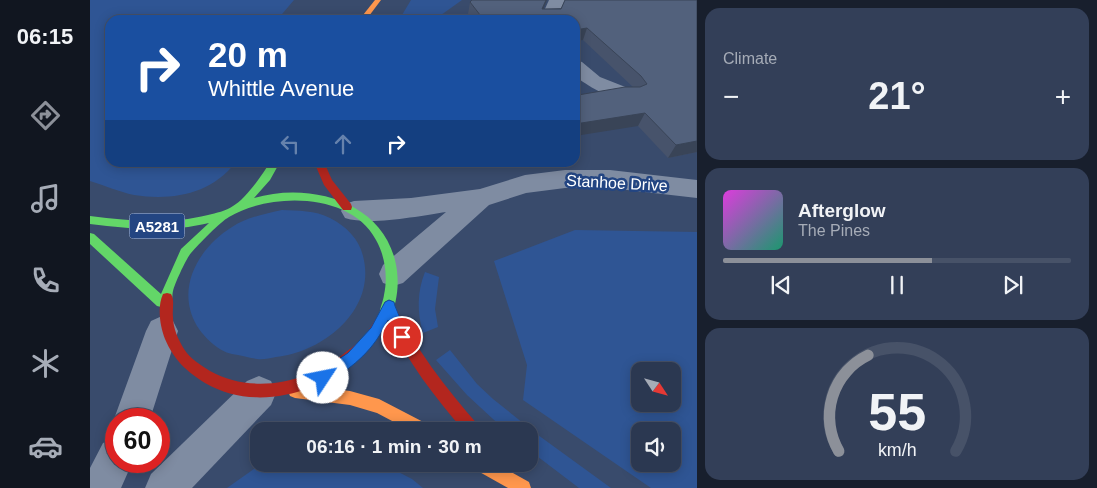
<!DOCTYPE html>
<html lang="en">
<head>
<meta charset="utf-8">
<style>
	:root { --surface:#2b3851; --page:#333f58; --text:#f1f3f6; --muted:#a6acb7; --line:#475268; --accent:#8c9099 }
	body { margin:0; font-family:Helvetica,sans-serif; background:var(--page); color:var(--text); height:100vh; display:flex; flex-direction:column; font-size:19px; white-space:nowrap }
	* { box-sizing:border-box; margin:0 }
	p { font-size:16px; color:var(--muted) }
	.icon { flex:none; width:28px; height:28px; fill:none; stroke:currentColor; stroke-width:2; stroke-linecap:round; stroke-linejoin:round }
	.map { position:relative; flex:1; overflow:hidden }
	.drawer { display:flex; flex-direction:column; gap:8px; padding:8px; background:#181f2d; width:400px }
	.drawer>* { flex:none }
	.hud { position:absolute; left:15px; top:15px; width:475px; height:152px; border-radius:15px; box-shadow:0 2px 12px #0003,0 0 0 1px var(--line); background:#1a4fa0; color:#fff; overflow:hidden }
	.needle { width:32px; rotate:126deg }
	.tools { position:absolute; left:541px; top:362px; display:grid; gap:10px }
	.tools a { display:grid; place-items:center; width:50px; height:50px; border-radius:10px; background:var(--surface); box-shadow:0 2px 12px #0003,0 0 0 1px var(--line); font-size:25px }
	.speed { position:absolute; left:15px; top:408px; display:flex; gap:10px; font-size:25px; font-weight:700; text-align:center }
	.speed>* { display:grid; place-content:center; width:65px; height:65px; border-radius:50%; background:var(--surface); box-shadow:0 2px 12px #0003,0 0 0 1px var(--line); line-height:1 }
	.speed .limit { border:8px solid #d22; background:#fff; color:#111 }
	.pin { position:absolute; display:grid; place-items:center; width:42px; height:42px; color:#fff; margin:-21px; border:2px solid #fff; border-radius:50%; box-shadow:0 1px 5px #0007 }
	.me { position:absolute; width:55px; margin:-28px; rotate:56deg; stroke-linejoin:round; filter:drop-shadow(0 0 4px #0008) }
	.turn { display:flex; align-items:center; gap:18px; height:105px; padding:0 20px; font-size:22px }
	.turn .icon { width:65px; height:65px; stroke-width:2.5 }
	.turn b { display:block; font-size:35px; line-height:42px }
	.lanes { display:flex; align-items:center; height:48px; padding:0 20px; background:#0003; justify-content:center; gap:25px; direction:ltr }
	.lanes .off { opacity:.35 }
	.big { font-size:38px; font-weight:800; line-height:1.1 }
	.drawer .card { flex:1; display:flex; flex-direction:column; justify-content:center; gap:8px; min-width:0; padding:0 18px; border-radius:15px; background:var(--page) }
	.drawer .dial { align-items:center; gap:0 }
	.dial svg { height:130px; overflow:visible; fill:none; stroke:var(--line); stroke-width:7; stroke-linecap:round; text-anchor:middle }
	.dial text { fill:var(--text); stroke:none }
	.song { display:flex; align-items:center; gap:15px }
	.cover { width:60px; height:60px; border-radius:8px; background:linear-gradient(135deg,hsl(300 70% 55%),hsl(160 70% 35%)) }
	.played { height:5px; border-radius:2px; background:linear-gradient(90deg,var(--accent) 60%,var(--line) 60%) }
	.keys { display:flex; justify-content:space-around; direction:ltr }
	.heat { display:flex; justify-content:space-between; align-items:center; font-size:28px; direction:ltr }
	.trip { position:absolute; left:160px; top:422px; width:288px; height:50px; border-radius:15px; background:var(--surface); box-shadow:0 2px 12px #0003,0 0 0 1px var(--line); font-weight:800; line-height:50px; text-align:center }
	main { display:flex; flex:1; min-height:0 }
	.tabs { display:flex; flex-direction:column; width:90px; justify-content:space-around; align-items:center; background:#111620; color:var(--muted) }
	.tabs .icon { width:35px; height:35px }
	.tabs .current { color:var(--accent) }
	.tabs b { font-size:22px; color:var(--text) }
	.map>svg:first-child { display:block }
	.green { fill:#2f5594; fill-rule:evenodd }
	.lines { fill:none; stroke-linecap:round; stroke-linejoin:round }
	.street { fill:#7f8ca2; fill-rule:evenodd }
	.fast { fill:#63d668; fill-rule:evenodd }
	.slow { fill:#ff974d; fill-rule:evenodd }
	.jam { fill:#b3261e; fill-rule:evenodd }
	.wall { fill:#47536b }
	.shaded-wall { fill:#394457 }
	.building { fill:#52617c; stroke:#394457 }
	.route { fill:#1a73e8; stroke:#114b97 }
	.labels { text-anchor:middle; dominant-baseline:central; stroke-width:5; stroke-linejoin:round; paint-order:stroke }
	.shield { fill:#234582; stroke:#bdc7da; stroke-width:1 }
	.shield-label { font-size:15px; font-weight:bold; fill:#fff }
	.street-label { font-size:16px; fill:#fff; stroke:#234582 }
</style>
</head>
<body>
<main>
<nav class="tabs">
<b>06:15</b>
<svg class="icon current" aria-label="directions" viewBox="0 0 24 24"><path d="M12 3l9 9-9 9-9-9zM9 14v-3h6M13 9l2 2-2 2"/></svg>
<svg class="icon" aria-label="music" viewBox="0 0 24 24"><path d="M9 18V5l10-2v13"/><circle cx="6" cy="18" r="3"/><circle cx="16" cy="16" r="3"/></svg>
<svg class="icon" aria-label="phone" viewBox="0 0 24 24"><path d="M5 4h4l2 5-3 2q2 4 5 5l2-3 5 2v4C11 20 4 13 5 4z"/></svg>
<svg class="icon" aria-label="climate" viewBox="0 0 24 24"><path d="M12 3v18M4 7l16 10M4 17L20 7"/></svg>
<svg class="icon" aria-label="car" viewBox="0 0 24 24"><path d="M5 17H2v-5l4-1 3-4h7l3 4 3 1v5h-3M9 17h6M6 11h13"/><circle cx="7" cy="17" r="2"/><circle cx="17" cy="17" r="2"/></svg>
</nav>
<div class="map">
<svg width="607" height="488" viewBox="0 0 607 488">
	<rect width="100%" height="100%" fill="#394b6c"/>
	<g class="green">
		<path d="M0 0H204L187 20H20V162L145 163C121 194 82 201 44 195 29 192 14 185 0 181Z"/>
		<polygon points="321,0 372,0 344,20 309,20"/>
		<path d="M192 210C208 211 225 210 240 218 256 226 269 239 273 256 287 309 234 352 186 357 180 358 173 360 167 359 159 358 150 355 142 354 128 351 114 337 107 326 85 289 108 248 142 227 157 217 175 214 192 210Z"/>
		<path d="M485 230 607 232V488H561L433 400 437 365 404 261ZM582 371V404H550V371ZM582 431V464H550V431Z"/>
		<path d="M335 272 349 277 345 309 348 327 333 333C327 312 327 292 335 272Z"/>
		<polygon points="360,350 387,384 403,399 448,435 521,488 489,488 439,450 439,431 416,431 377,395 346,360"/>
		<polygon points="171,464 293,464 322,479 333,488 137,488"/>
	</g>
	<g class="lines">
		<g class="street">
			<polygon points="459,0 475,0 466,20 450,20"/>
			<path d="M485 60 492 62 510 77 543 90 546 94 543 98C525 103 499 87 485 76Z"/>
			<path d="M475 170H520L607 180V198L520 188H475L436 193 399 205 313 283 303 286 293 283 289 274 293 265 356 212C329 216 280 226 255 218L251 211 255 204 264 201 321 198 390 189 435 175Z"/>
			<polygon points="72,316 83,321 88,331 60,419 26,419 26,424 24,419 56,331 61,321"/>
			<polygon points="169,376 181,381 186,393 181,405 102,488 55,488 61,474 157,381"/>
			<polygon points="26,437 26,461 43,461 31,488 0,488 0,468 13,443"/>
		</g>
		<path class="fast" d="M180 162H190L180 180 164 198C218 182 290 200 305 260 310 280 308 302 299 320L295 322 291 320C287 313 293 303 294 295 298 276 295 256 286 240 261 192 180 192 139 217 130 222 109 244 101 253 96 259 85 283 83 291 82 295 83 298 81 302L71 307 67 306 0 244V233L4 234 71 294 91 249 119 223C77 233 42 229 0 224V216C40 221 78 225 118 215 126 213 136 211 143 206 155 200 173 174 180 162Z"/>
		<g class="slow">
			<polygon points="285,0 291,0 276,20 269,20"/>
			<polygon points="205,384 260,391 289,399 341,426 343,431 321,431 287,413 260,405 205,398 200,396 198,391 200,386"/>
			<polygon points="384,464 407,464 439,482 441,488 418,488 386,470"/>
		</g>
		<g class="jam">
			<polygon points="224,162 234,162 242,180 261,204 262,207 261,210 253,210 234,185"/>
			<path d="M77 293 81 294C85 301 82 309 83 317 83 328 88 339 94 349 100 359 111 365 120 371 163 395 219 383 256 352 263 347 270 340 276 334 282 327 286 314 295 310L293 306 295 302 299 300 303 302C325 349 355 387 389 426L391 431H374C345 397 317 362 299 321 289 336 279 351 265 362 224 395 163 411 115 383 96 371 84 360 75 339 70 326 67 307 73 294Z"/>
		</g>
	</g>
	<polygon class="wall" points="457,0 453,9 607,0 607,152 578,158 548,126 488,95 543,87 493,40 485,20 383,20 378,14 380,2"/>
	<g class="shaded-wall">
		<polygon points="456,0 457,0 449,20 452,9"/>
		<polygon points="497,28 493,40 485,41 485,30"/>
		<polygon points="555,113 548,126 485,136 485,124"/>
		<polygon points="607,141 607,152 578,158 586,145"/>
	</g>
	<polygon class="building" points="382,0 456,0 452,9 471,9 475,0 607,0 607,141 586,145 555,113 485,124 485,91 488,95 535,87 550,87 557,84 551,76 497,28 485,30 485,20 394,20 380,2"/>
	<path class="route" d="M299 300 304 302 305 306 318 337 316 342 312 344 307 342 298 320C283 351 266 364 238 383L233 385 228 383 226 378 228 373 258 353 281 328 295 302Z"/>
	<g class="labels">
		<rect class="shield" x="39.5" y="213.5" width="55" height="25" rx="4"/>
		<g class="shield-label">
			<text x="67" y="226">A5281</text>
		</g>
		<g class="street-label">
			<text transform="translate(527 183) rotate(3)">Stanhoe Drive</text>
		</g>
	</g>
</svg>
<div class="tools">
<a><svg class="needle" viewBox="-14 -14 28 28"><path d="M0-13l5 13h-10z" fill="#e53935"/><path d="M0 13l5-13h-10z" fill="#a6acb7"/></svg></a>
<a><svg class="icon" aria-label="sound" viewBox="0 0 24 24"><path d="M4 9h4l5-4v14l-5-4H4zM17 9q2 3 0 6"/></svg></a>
</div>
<div class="speed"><div class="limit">60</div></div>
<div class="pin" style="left:312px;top:337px;background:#d93025"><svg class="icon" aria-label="arrive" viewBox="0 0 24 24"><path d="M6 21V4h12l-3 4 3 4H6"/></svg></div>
<svg class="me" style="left:233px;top:378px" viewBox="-20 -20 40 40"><circle r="19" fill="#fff"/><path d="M0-13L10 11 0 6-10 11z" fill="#1a73e8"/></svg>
<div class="trip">06:16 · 1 min · 30 m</div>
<div class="hud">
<div class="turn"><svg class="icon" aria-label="right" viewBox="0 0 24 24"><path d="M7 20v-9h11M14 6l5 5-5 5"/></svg><div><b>20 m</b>Whittle Avenue</div></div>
<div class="lanes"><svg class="icon off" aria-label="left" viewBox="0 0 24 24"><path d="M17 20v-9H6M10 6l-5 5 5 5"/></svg><svg class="icon off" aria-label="ahead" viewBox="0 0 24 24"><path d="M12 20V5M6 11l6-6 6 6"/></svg><svg class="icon" aria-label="right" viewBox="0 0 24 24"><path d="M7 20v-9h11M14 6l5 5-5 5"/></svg></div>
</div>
</div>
<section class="drawer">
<div class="card"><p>Climate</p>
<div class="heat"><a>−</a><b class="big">21°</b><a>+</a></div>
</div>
<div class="card">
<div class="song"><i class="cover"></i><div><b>Afterglow</b><p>The Pines</p></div></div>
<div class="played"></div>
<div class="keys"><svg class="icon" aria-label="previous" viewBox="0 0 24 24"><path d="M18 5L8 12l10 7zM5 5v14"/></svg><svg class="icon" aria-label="pause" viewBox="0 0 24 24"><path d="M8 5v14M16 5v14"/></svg><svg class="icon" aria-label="next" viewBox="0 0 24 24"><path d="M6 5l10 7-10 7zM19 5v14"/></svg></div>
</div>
<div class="card dial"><svg viewBox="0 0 100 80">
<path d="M14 69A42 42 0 1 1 86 69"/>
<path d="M14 69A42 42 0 0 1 32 10" stroke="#8c9099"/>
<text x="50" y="56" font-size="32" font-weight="700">55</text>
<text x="50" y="72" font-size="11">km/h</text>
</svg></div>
</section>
</main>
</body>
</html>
